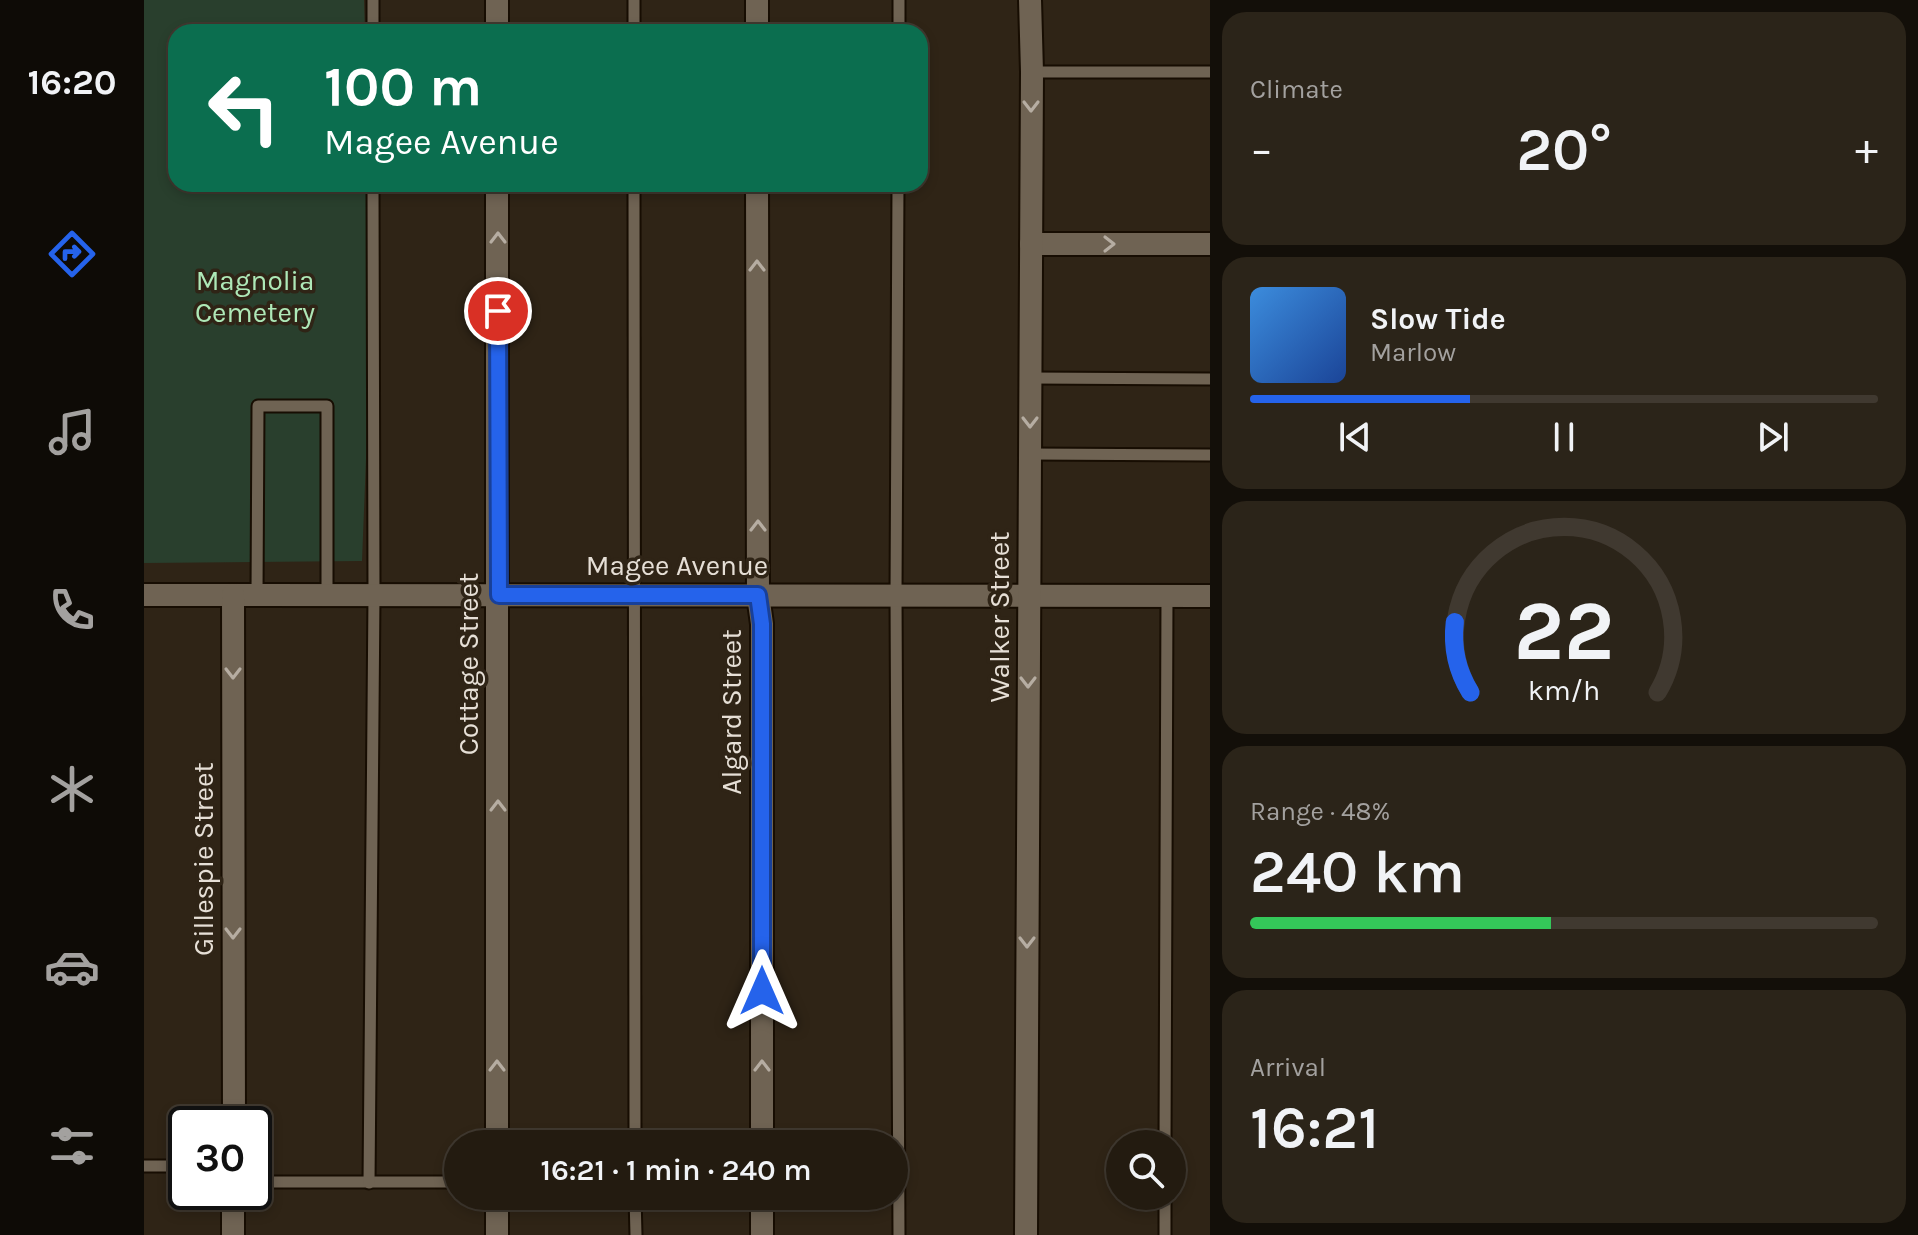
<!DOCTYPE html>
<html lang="en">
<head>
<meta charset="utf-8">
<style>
	:root { --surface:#231b10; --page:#2b2419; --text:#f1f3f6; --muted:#a3a19f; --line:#403930; --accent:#2563eb }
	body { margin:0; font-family:Karla,sans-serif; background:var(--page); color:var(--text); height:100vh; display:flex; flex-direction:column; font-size:30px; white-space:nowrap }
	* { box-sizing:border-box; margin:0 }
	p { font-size:26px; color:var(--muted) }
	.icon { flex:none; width:44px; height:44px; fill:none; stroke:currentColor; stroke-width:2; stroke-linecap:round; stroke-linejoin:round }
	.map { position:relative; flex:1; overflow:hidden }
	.panel { display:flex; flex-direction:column; gap:12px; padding:12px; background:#130f09; width:708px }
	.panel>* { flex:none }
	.guide { position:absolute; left:24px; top:24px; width:760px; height:168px; border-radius:24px; box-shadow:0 4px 12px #0003,0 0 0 2px var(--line); background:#0b6e4f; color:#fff; overflow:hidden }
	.fabs { position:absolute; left:962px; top:1130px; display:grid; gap:16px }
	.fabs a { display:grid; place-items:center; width:80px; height:80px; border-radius:50%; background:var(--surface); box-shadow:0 4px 12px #0003,0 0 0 2px var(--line); font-size:40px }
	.speed { position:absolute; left:24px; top:1106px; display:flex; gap:16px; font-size:40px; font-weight:700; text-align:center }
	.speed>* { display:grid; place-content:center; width:104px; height:104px; border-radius:50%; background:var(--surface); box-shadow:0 4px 12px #0003,0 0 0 2px var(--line); line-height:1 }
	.speed .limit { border:4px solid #111; border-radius:12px; background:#fff; color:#111 }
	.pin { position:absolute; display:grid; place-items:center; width:68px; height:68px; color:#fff; margin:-34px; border:4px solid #fff; border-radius:50%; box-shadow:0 2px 8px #0007 }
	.me { position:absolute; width:88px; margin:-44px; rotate:0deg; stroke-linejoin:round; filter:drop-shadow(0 0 6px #0008) }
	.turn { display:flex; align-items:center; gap:28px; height:168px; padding:0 24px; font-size:36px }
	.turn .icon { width:104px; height:104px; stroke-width:2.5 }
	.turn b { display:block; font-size:56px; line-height:68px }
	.big { font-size:60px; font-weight:600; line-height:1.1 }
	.panel .widget { flex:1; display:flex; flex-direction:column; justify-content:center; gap:12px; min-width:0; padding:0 28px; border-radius:24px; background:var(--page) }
	.panel .dial { align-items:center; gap:0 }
	.dial svg { height:208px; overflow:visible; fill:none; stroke:var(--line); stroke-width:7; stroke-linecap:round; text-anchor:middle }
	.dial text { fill:var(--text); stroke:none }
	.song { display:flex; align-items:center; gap:24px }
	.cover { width:96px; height:96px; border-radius:12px; background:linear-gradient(135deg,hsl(210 70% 55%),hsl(220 70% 35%)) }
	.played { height:8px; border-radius:4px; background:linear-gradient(90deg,var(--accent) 35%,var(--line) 35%) }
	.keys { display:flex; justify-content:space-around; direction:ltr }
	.heat { display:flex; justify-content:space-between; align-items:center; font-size:44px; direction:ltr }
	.charge { height:12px; border-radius:6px; background:linear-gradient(90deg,#34c759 48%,var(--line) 0) }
	.trip { position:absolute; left:300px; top:1130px; width:464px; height:80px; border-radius:40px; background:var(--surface); box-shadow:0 4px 12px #0003,0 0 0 2px var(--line); font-weight:600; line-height:80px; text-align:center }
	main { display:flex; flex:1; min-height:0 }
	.tabs { display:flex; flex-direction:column; width:144px; justify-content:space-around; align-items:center; background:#0e0b06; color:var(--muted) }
	.tabs .icon { width:56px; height:56px }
	.tabs .current { color:var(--accent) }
	.tabs b { font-size:36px; color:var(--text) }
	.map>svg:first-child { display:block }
	.green { fill:#293f2d }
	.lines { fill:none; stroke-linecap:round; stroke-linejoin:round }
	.service-casing { stroke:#170d02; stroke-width:15 }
	.minor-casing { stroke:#170d02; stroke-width:26 }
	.service { stroke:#6f6353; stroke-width:11 }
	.minor { stroke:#6f6353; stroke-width:22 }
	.oneway { stroke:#b6ada2 }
	.route-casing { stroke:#184099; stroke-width:20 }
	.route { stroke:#2563eb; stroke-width:14 }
	.labels { text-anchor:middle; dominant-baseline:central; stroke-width:7; stroke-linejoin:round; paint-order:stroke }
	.park-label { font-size:28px; fill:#aee8b7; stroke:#2f2416 }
	.street-label { font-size:28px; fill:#e6dfd6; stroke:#2f2416 }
</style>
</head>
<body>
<main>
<nav class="tabs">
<b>16:20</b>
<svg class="icon current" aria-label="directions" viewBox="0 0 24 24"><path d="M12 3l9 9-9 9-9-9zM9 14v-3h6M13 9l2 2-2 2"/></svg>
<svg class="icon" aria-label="music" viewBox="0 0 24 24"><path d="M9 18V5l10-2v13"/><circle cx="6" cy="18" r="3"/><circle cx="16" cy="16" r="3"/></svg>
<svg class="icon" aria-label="phone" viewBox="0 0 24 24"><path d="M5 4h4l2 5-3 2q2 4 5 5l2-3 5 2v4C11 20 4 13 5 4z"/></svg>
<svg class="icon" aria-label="climate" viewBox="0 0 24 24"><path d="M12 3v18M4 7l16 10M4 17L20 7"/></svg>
<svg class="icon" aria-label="car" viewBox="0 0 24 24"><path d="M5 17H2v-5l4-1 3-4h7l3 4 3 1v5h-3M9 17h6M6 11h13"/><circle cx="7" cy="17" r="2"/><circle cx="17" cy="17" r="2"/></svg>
<svg class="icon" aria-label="filters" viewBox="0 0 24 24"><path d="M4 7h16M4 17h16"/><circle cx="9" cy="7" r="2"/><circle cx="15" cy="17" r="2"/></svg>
</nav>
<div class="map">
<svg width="1066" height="1235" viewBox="0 0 1066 1235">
	<rect width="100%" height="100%" fill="#2f2416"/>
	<polygon class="green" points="0,0 220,0 221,32 32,32 32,184 222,184 224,408 218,561 0,563"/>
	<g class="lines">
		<g class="service-casing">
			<g id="service">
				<polyline points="490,0 490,32"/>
				<polyline points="229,32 229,0"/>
				<polyline points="755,32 755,0"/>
				<polyline points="888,72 1066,72"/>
				<polyline points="490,184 491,1144"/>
				<polyline points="754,184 752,595 755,1235"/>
				<polyline points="886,378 1066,379"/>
				<polyline points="886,454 1066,455"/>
				<polyline points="113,595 114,406 183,406 183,595"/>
				<polyline points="1021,1144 1023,596"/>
				<polyline points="0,1166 42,1166"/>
				<polyline points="110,1182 314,1182"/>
				<polyline points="225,1183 230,595 229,184"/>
				<polyline points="491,1196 492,1235"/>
				<polyline points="1021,1235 1021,1196"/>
			</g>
		</g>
		<g class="minor-casing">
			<g id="minor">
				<polyline points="353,0 353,32"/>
				<polyline points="613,0 613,32"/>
				<polyline points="613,184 614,595 618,624 618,1144"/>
				<polyline points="887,244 1066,244"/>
				<polyline points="0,595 1066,596"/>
				<polyline points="89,595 90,1124"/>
				<polyline points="353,1144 353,184"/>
				<polyline points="89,1192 89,1235"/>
				<polyline points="618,1196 618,1235"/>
				<polyline points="353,1235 353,1196"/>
				<polyline points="882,1235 888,72 886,0"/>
			</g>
		</g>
		<use href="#service" class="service"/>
		<use href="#minor" class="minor"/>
	</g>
	<defs><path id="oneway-chevron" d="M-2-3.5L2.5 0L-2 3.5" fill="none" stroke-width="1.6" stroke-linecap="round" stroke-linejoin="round" transform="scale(2)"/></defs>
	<g class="oneway">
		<use href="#oneway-chevron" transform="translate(887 106) rotate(90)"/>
		<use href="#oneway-chevron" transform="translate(354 238) rotate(-90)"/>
		<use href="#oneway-chevron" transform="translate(965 244)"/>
		<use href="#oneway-chevron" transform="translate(613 266) rotate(-90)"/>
		<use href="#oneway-chevron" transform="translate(886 422) rotate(90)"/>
		<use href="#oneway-chevron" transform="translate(614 526) rotate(-90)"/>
		<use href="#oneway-chevron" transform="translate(89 673) rotate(90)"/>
		<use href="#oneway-chevron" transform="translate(884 682) rotate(90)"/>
		<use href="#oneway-chevron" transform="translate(354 806) rotate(-90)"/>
		<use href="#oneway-chevron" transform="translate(89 933) rotate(90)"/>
		<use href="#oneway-chevron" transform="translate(883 942) rotate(90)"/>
		<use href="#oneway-chevron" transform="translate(353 1066) rotate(-90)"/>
		<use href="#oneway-chevron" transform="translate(618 1066) rotate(-90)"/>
	</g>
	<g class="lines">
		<g class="route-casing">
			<polyline id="route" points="354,311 355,595 614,595 618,624 618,991"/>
		</g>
		<use href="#route" class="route"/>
	</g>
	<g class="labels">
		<g class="park-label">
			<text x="111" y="280">Magnolia<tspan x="111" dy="32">Cemetery</tspan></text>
		</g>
		<g class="street-label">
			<text x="533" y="565">Magee Avenue</text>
			<text transform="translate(855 617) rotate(-90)">Walker Street</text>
			<text transform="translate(324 664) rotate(-90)">Cottage Street</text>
			<text transform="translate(587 712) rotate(-90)">Algard Street</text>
			<text transform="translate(59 859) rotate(-90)">Gillespie Street</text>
		</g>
	</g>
</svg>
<div class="fabs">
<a><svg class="icon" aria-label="search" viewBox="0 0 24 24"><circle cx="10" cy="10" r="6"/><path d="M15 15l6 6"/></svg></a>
</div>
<div class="speed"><div class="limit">30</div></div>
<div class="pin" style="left:354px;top:311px;background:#d93025"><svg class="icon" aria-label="arrive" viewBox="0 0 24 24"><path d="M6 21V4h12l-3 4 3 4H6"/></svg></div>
<svg class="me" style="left:618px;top:991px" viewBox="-20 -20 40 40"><path d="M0-17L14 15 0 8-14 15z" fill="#2563eb" stroke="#fff" stroke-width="4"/></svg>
<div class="trip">16:21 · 1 min · 240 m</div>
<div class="guide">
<div class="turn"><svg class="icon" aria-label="left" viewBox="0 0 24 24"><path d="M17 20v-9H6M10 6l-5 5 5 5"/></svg><div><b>100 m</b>Magee Avenue</div></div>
</div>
</div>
<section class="panel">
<div class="widget"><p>Climate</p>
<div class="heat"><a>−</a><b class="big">20°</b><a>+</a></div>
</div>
<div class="widget">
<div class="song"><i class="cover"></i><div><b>Slow Tide</b><p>Marlow</p></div></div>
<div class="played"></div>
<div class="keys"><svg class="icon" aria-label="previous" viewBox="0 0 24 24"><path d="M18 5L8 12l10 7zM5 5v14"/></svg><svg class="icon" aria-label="pause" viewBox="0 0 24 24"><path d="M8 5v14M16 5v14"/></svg><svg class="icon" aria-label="next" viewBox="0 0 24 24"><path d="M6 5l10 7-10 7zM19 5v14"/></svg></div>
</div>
<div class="widget dial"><svg viewBox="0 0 100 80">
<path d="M14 69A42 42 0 1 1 86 69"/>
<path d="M14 69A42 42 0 0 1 8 42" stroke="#2563eb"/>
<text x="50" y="56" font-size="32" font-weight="700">22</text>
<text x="50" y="72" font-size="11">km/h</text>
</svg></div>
<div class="widget"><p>Range · 48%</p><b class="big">240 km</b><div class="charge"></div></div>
<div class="widget"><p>Arrival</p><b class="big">16:21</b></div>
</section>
</main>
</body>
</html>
